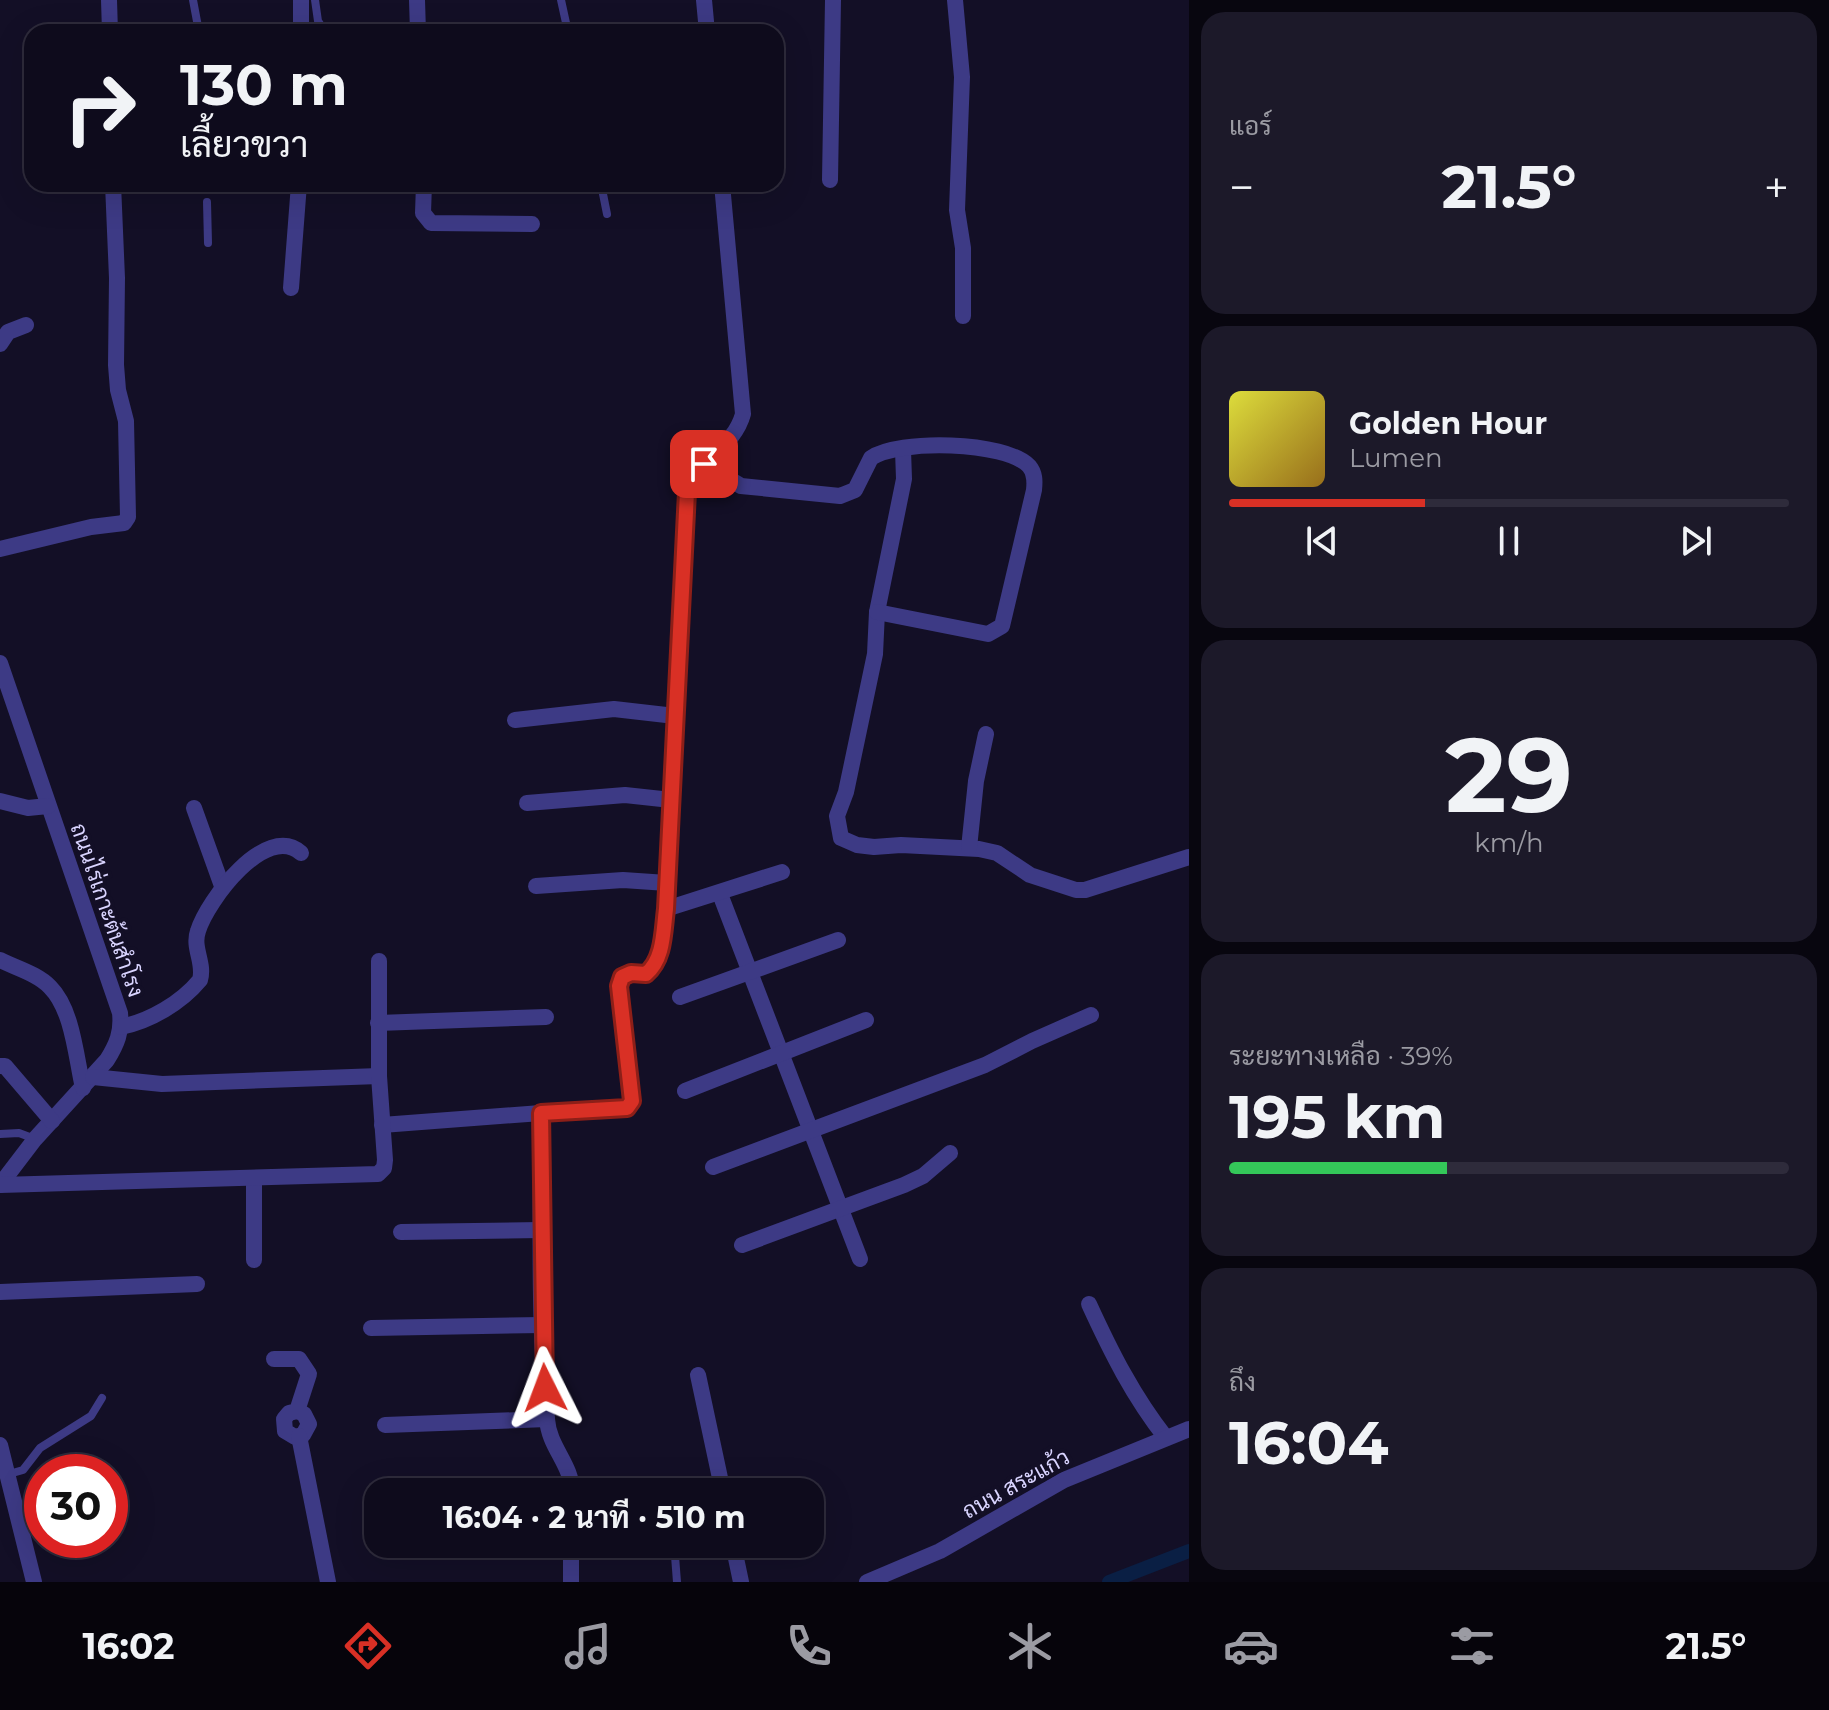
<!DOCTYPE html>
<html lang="th">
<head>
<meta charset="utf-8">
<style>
	:root { --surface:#0e0b1c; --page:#1c1929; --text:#f1f3f6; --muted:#9b9ba3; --line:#2e2b3b; --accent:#d93025 }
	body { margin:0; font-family:Montserrat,Sarabun,sans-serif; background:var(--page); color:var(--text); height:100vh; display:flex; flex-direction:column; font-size:30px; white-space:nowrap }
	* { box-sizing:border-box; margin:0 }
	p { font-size:26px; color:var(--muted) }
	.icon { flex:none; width:44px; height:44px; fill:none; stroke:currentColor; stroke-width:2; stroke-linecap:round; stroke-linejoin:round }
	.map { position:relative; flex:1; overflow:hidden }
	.details { display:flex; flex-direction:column; gap:12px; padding:12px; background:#08060f; width:640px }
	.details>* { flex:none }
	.banner { position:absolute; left:24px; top:24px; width:760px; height:168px; border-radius:24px; box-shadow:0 8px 32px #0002,0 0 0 2px var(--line); background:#0e0b1c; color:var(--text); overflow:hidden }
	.speed { position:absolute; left:24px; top:1454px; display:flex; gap:16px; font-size:40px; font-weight:700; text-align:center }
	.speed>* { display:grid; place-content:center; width:104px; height:104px; border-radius:50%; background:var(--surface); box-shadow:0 8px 32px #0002,0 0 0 2px var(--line); line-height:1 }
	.speed .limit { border:12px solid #d22; background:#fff; color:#111 }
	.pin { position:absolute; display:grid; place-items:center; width:68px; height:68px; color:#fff; margin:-34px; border-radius:16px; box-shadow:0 4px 12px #0006 }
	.me { position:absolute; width:88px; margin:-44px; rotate:357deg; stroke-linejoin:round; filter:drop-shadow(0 0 6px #0008) }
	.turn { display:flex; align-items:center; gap:28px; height:168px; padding:0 24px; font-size:36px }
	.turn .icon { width:104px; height:104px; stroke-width:2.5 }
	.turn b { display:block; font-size:56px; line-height:68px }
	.big { font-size:60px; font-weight:700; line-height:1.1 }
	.details .tile { flex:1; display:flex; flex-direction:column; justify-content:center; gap:12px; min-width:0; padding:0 28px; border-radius:24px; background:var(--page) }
	.details .dial { align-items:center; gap:0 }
	.dial b { font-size:104px; line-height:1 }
	.song { display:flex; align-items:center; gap:24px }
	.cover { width:96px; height:96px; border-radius:12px; background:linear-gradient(135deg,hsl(60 70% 55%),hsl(40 70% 35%)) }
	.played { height:8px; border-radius:4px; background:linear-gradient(90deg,var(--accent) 35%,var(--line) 35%) }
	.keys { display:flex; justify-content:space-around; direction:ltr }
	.heat { display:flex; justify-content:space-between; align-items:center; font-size:44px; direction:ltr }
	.charge { height:12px; border-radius:6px; background:linear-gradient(90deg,#34c759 39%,var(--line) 0) }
	.trip { position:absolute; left:364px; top:1478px; width:460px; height:80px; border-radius:24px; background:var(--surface); box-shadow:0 8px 32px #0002,0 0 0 2px var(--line); font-weight:700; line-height:80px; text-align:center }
	.tabs { display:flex; height:128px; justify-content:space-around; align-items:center; background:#06040b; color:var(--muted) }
	.tabs .icon { width:56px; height:56px }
	.tabs .active { color:var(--accent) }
	.tabs b { font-size:36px; color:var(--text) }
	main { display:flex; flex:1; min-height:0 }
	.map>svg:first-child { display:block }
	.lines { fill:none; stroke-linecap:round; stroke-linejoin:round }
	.canal { stroke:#0a1f44; stroke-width:14 }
	.lane { stroke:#3d3a85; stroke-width:8 }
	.street { stroke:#3d3a85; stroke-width:16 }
	.route-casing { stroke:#8d1f18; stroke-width:20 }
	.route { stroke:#d93025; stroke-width:14 }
	.labels { text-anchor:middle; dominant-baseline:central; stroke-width:8; stroke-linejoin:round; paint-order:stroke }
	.street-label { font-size:22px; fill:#d9d4ff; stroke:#130f26 }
</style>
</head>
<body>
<main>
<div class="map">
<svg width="1189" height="1582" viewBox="0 0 1189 1582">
	<rect width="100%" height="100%" fill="#130f26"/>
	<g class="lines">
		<polyline class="canal" points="1109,1582 1189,1551"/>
		<g class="lane">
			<polyline points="193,0 199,32"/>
			<polyline points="315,0 318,21 325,32"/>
			<polyline points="561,0 568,32"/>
			<polyline points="601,184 607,214"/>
			<polyline points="207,202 208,243"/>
			<polyline points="0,1134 19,1133 35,1139"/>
			<polyline points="9,1474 23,1470 40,1448 91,1416 102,1398"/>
			<polyline points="675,1556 677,1582"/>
		</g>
		<g class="street">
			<polyline points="109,0 110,32"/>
			<polyline points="417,0 418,32"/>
			<polyline points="704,0 707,32"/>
			<polyline points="955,0 962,77 957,210 963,248 963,316"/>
			<polyline points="301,32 301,0"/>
			<polyline points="830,180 833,0"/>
			<polyline points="424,184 423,213 431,223 532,224"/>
			<polyline points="291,288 299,184"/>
			<polyline points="0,344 8,332 26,325"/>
			<polyline points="903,450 904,479 877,612 875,654 846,792 837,816 841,838 857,845 874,847 901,845 979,849 997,853 1030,875 1076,890 1085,890 1189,857"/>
			<path d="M704 464 741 486 840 496 855 490 871 458C898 439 1005 441 1029 466 1035 473 1035 481 1034 490L1002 626 988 634 877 612"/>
			<polyline points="0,549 91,527 124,523 128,517 126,421 118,390 116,365 117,278 113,184"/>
			<path d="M0 663 120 1013C122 1032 117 1044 107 1060L35 1139 0 1185"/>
			<polyline points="515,720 614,709 675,716"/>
			<polyline points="0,801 28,808 48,806"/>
			<polyline points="527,803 625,795 671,800"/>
			<polyline points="194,808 222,886"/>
			<polyline points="969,848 976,781 986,734"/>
			<polyline points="536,886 623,880 667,883"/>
			<polyline points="720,894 860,1259"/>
			<polyline points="666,909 782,872"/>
			<path d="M0 960C16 968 38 974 50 987 73 1010 76 1058 83 1088"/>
			<polyline points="680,997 838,940"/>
			<polyline points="378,1023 546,1017"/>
			<path d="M121 1027C150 1021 181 1003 200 980 205 963 192 948 198 931 207 901 266 822 301 853"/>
			<polyline points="0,1066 5,1066 52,1121"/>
			<polyline points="93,1077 162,1084 379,1076"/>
			<polyline points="685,1091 866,1020"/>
			<polyline points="382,1125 541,1113"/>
			<polyline points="713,1167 985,1065 1032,1041 1091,1015"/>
			<polyline points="254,1179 254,1260"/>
			<polyline points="0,1185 378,1174 384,1168 385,1160 379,1076 379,961"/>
			<polyline points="401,1232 541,1230"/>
			<polyline points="742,1245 904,1185 923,1176 950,1153"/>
			<polyline points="0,1292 197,1284"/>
			<path d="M1089 1304C1111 1352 1133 1396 1166 1438"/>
			<polyline points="371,1328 542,1325"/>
			<polyline points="274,1359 299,1359 309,1374 297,1411 289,1413 284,1419 285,1431 295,1437 303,1435 309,1424 304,1414 297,1411"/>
			<polyline points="698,1375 723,1492"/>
			<polyline points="385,1425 547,1419"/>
			<polyline points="299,1436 328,1582"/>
			<polyline points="0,1445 34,1582"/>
			<path d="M572 1492C572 1464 549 1448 547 1419 538 1318 541 1215 541 1113L627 1108 632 1101 619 986 622 977 631 973 646 974C664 959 663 932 666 909L687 492C699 460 734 447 743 414L722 184"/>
			<polyline points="733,1544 741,1582"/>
			<polyline points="571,1582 571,1544"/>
			<polyline points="867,1582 940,1551 1064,1480 1189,1429"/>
		</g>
	</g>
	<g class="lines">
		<g class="route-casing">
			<path id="route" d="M545 1388 541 1113 627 1108 632 1101 619 986 622 977 631 973 646 974C664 959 663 932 666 909L687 492 696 472 704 464"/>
		</g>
		<use href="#route" class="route"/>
	</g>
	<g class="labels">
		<g class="street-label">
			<text transform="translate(107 910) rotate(71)">ถนนไร่เกาะต้นสำโรง</text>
			<text transform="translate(1016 1484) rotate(-29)">ถนน สระแก้ว</text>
		</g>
	</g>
</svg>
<div class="speed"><div class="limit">30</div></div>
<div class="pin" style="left:704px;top:464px;background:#d93025"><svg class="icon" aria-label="arrive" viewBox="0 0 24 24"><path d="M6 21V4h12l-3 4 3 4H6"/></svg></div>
<svg class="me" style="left:545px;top:1388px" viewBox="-20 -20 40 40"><path d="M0-17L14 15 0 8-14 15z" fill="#d93025" stroke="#fff" stroke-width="4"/></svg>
<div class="trip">16:04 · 2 นาที · 510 m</div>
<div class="banner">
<div class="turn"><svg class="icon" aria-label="right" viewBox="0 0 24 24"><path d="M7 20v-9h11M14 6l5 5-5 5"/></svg><div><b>130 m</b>เลี้ยวขวา</div></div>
</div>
</div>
<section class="details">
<div class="tile"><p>แอร์</p>
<div class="heat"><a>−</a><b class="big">21.5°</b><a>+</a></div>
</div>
<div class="tile">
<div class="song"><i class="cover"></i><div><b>Golden Hour</b><p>Lumen</p></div></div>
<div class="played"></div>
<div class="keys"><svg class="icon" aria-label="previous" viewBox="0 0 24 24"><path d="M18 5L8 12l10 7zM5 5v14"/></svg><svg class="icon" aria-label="pause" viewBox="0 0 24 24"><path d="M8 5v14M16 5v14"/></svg><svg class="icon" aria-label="next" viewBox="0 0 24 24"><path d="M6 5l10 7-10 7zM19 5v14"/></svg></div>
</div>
<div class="tile dial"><b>29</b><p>km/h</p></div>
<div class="tile"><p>ระยะทางเหลือ · 39%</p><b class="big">195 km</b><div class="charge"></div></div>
<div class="tile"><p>ถึง</p><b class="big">16:04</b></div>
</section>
</main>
<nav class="tabs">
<b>16:02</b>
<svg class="icon active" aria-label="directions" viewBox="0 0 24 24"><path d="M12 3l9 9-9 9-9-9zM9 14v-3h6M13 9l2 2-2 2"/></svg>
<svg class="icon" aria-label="music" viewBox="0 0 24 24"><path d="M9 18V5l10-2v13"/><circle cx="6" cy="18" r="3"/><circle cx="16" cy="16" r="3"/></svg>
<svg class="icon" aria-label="phone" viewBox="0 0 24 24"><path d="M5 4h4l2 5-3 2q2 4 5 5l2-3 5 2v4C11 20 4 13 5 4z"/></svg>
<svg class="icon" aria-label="climate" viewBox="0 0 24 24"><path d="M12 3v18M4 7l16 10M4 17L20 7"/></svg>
<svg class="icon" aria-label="car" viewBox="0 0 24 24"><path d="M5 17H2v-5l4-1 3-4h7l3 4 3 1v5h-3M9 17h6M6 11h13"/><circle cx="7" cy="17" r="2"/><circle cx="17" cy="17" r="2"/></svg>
<svg class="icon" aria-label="filters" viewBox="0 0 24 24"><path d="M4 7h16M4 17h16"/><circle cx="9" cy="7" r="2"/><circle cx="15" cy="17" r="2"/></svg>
<b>21.5°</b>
</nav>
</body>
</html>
